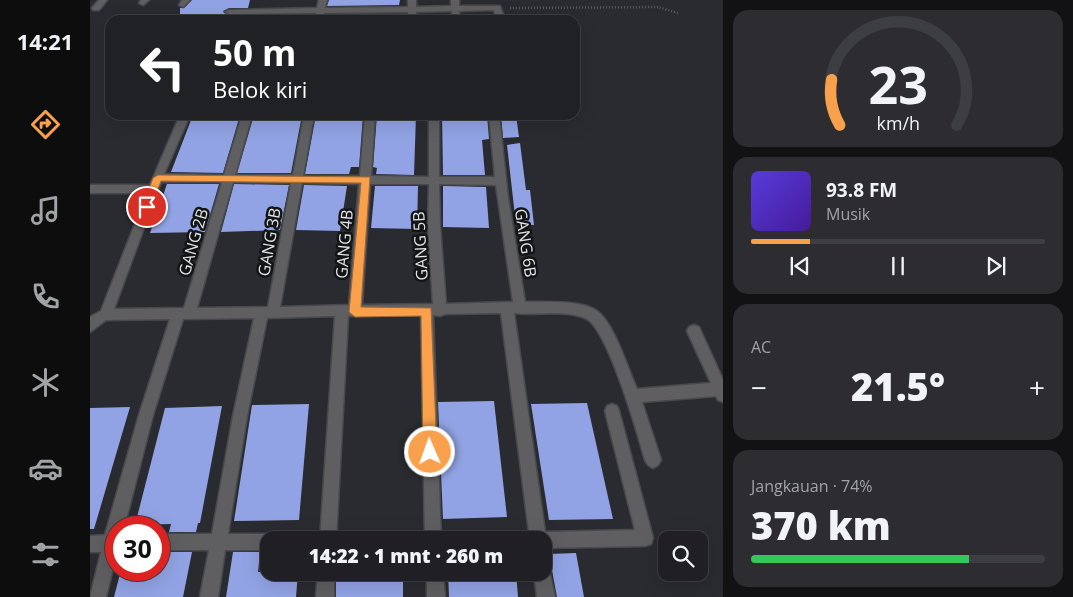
<!DOCTYPE html>
<html lang="id">
<head>
<meta charset="utf-8">
<style>
	:root { --surface:#202024; --page:#2d2d31; --text:#f1f3f6; --muted:#a2a3a6; --line:#3d3e41; --accent:#f8a04b }
	body { margin:0; font-family:"Open Sans",sans-serif; background:var(--page); color:var(--text); height:100vh; display:flex; flex-direction:column; font-size:19px; white-space:nowrap }
	* { box-sizing:border-box; margin:0 }
	p { font-size:16px; color:var(--muted) }
	.icon { flex:none; width:28px; height:28px; fill:none; stroke:currentColor; stroke-width:2; stroke-linecap:round; stroke-linejoin:round }
	.map { position:relative; flex:1; overflow:hidden }
	.sheet { display:flex; flex-direction:column; gap:10px; padding:10px; background:#121214; width:350px }
	.sheet>* { flex:none }
	.hud { position:absolute; left:15px; top:15px; width:475px; height:105px; border-radius:15px; box-shadow:0 5px 20px #0002,0 0 0 1px var(--line); background:#202124; color:#fff; overflow:hidden }
	.fabs { position:absolute; left:568px; top:531px; display:grid; gap:10px }
	.fabs a { display:grid; place-items:center; width:50px; height:50px; border-radius:10px; background:var(--surface); box-shadow:0 5px 20px #0002,0 0 0 1px var(--line); font-size:25px }
	.speed { position:absolute; left:15px; top:516px; display:flex; gap:10px; font-size:25px; font-weight:700; text-align:center }
	.speed>* { display:grid; place-content:center; width:65px; height:65px; border-radius:50%; background:var(--surface); box-shadow:0 5px 20px #0002,0 0 0 1px var(--line); line-height:1 }
	.speed .limit { border:8px solid #d22; background:#fff; color:#111 }
	.pin { position:absolute; display:grid; place-items:center; width:42px; height:42px; color:#fff; margin:-21px; border:2px solid #fff; border-radius:50%; box-shadow:0 1px 5px #0007 }
	.me { position:absolute; width:55px; margin:-28px; rotate:358deg; stroke-linejoin:round; filter:drop-shadow(0 0 4px #0008) }
	.turn { display:flex; align-items:center; gap:18px; height:105px; padding:0 25px; font-size:22px }
	.turn .icon { width:65px; height:65px; stroke-width:2.5 }
	.turn b { display:block; font-size:35px; line-height:42px }
	.big { font-size:38px; font-weight:800; line-height:1.1 }
	.sheet .tile { flex:1; display:flex; flex-direction:column; justify-content:center; gap:8px; min-width:0; padding:0 18px; border-radius:15px; background:var(--page) }
	.sheet .dial { align-items:center; gap:0 }
	.dial svg { height:130px; overflow:visible; fill:none; stroke:var(--line); stroke-width:7; stroke-linecap:round; text-anchor:middle }
	.dial text { fill:var(--text); stroke:none }
	.song { display:flex; align-items:center; gap:15px }
	.cover { width:60px; height:60px; border-radius:8px; background:linear-gradient(135deg,hsl(250 70% 55%),hsl(260 70% 35%)) }
	.played { height:5px; border-radius:2px; background:linear-gradient(90deg,var(--accent) 20%,var(--line) 20%) }
	.keys { display:flex; justify-content:space-around; direction:ltr }
	.heat { display:flex; justify-content:space-between; align-items:center; font-size:28px; direction:ltr }
	.charge { height:8px; border-radius:4px; background:linear-gradient(90deg,#34c759 74%,var(--line) 0) }
	.trip { position:absolute; left:170px; top:531px; width:292px; height:50px; border-radius:15px; background:var(--surface); box-shadow:0 5px 20px #0002,0 0 0 1px var(--line); font-weight:800; line-height:50px; text-align:center }
	main { display:flex; flex:1; min-height:0 }
	.tab-bar { display:flex; flex-direction:column; width:90px; justify-content:space-around; align-items:center; background:#0d0d0e; color:var(--muted) }
	.tab-bar .icon { width:35px; height:35px }
	.tab-bar .current { color:var(--accent) }
	.tab-bar b { font-size:22px; color:var(--text) }
	.map>svg:first-child { display:block }
	.building { fill:#91a3e4 }
	.lines { fill:none; stroke-linecap:round; stroke-linejoin:round }
	.minor-casing { stroke:#48494d; stroke-width:3 }
	.path { stroke:#898a8e; stroke-width:2.5; stroke-dasharray:0.5 2.5; stroke-linecap:butt }
	.minor { fill:#5f5f62; fill-rule:evenodd }
	.route { fill:#f8a04b; stroke:#a16831 }
	.labels { text-anchor:middle; dominant-baseline:central; stroke-width:5; stroke-linejoin:round; paint-order:stroke }
	.street-label { font-size:16px; fill:#e3e4e7; stroke:#131416 }
</style>
</head>
<body>
<main>
<nav class="tab-bar">
<b>14:21</b>
<svg class="icon current" aria-label="directions" viewBox="0 0 24 24"><path d="M12 3l9 9-9 9-9-9zM9 14v-3h6M13 9l2 2-2 2"/></svg>
<svg class="icon" aria-label="music" viewBox="0 0 24 24"><path d="M9 18V5l10-2v13"/><circle cx="6" cy="18" r="3"/><circle cx="16" cy="16" r="3"/></svg>
<svg class="icon" aria-label="phone" viewBox="0 0 24 24"><path d="M5 4h4l2 5-3 2q2 4 5 5l2-3 5 2v4C11 20 4 13 5 4z"/></svg>
<svg class="icon" aria-label="climate" viewBox="0 0 24 24"><path d="M12 3v18M4 7l16 10M4 17L20 7"/></svg>
<svg class="icon" aria-label="car" viewBox="0 0 24 24"><path d="M5 17H2v-5l4-1 3-4h7l3 4 3 1v5h-3M9 17h6M6 11h13"/><circle cx="7" cy="17" r="2"/><circle cx="17" cy="17" r="2"/></svg>
<svg class="icon" aria-label="filters" viewBox="0 0 24 24"><path d="M4 7h16M4 17h16"/><circle cx="9" cy="7" r="2"/><circle cx="15" cy="17" r="2"/></svg>
</nav>
<div class="map">
<svg width="633" height="597" viewBox="0 0 633 597">
	<rect width="100%" height="100%" fill="#2a2b30"/>
	<g class="building">
		<polygon points="102,0 160,0 158,8 139,8 133,11 139,16 156,16 155,20 90,20 90,8 94,8"/>
		<polygon points="239,0 310,0 309,5 237,6"/>
		<polygon points="306,14 305,20 235,20 236,15"/>
		<polygon points="103,115 150,115 133,173 81,172"/>
		<polygon points="164,115 212,115 201,173 147,173"/>
		<polygon points="226,115 273,115 269,167 261,167 259,174 215,174"/>
		<polygon points="287,115 326,115 324,175 286,174 287,168 283,167"/>
		<polygon points="352,115 397,115 399,139 392,140 395,175 353,175"/>
		<polygon points="411,115 426,115 429,137 413,138"/>
		<polygon points="430,143 436,190 440,190 444,225 426,225 417,145"/>
		<polygon points="77,184 129,184 115,232 60,233"/>
		<polygon points="144,184 199,185 190,230 131,232"/>
		<polygon points="214,185 257,186 250,231 206,230"/>
		<polygon points="285,186 328,186 327,229 281,228"/>
		<polygon points="353,186 396,187 399,228 353,227"/>
		<polygon points="404,401 417,517 353,519 348,402"/>
		<polygon points="497,403 523,519 459,520 441,404"/>
		<polygon points="219,404 209,520 144,521 162,405"/>
		<polygon points="132,406 110,523 108,523 106,532 79,532 81,524 45,525 75,408"/>
		<polygon points="40,407 4,529 0,529 0,408"/>
		<polygon points="75,552 102,552 93,597 24,597 31,570 71,570"/>
		<polygon points="143,552 170,552 168,572 208,572 206,597 136,597"/>
		<polygon points="486,553 494,597 467,597 459,554"/>
		<rect x="246" y="572" width="67" height="25"/>
		<polygon points="358,572 426,572 428,597 359,597"/>
	</g>
	<g class="lines">
		<g class="minor-casing">
			<g id="minor">
				<polygon points="9,0 17,0 9,10 3,10 2,8"/>
				<polygon points="51,0 59,0 53,5 49,3"/>
				<polygon points="92,0 100,0 93,7 89,5"/>
				<polygon points="229,0 237,0 235,8 318,7 318,0 326,0 326,7 361,6 361,0 369,0 369,6 410,6 415,20 407,20 404,10 369,11 370,20 362,20 362,11 326,12 326,20 318,20 318,12 234,13 233,20 225,20 226,13 139,14 135,12 139,10 227,8"/>
				<path d="M90 115H100L74 174 134 175 152 115H162L145 175H203L214 115H224L213 176H270L275 115H285L281 176 339 177V115H349V177H405L399 115H409L418 198 435 302C454 302 492 300 507 311 524 323 538 369 547 389L621 383 597 331 599 327 604 325 609 327 633 380V402L628 400 626 396 552 402 571 460 568 465 563 468 558 465 555 460C548 435 517 326 495 318 472 309 448 316 424 313L455 532 545 530 515 411 517 406 522 404 527 406 529 411 563 538 561 544 555 546 454 548V540H440L411 313 355 314 350 316 343 315 351 540H335L331 315 258 316 246 540H230L245 316 177 318 157 416 138 534H179L185 536 186 540H179V550H135L128 597H110L119 550H69V534H122L143 416 164 318 93 319 63 415 34 528H26V556L16 597H0L11 552H0V536L15 535 49 415 80 319 16 320 0 332V317L11 311 57 193H0V185H60ZM71 182H132L94 308 24 309ZM143 182 201 183 178 307 107 308ZM212 183 269 184 259 305 190 307ZM280 184H339L338 226 343 304 272 305ZM349 184 406 185 423 302 356 304 350 226Z"/>
				<polygon points="454,564 458,566 465,597 447,597 444,572 454,572"/>
				<polygon points="228,572 244,572 244,597 226,597"/>
				<polygon points="337,572 353,572 355,597 337,597"/>
			</g>
		</g>
		<polyline class="path" points="420,8 568,7 588,13"/>
		<use href="#minor" class="minor"/>
	</g>
	<polygon class="route" points="68,175 280,177 271,307 341,308 347,452 345,456 340,458 335,456 333,452 331,316 265,317 259,312 271,183 71,181 60,209 53,209 52,207 63,178"/>
	<g class="labels">
		<g class="street-label">
			<text transform="translate(103 242) rotate(-74)">GANG 2B</text>
			<text transform="translate(179 242) rotate(-80)">GANG 3B</text>
			<text transform="translate(436 243) rotate(81)">GANG 6B</text>
			<text transform="translate(254 244) rotate(-85)">GANG 4B</text>
			<text transform="translate(330 246) rotate(-93)">GANG 5B</text>
		</g>
	</g>
</svg>
<div class="fabs">
<a><svg class="icon" aria-label="search" viewBox="0 0 24 24"><circle cx="10" cy="10" r="6"/><path d="M15 15l6 6"/></svg></a>
</div>
<div class="speed"><div class="limit">30</div></div>
<div class="pin" style="left:57px;top:207px;background:#d93025"><svg class="icon" aria-label="arrive" viewBox="0 0 24 24"><path d="M6 21V4h12l-3 4 3 4H6"/></svg></div>
<svg class="me" style="left:340px;top:452px" viewBox="-20 -20 40 40"><circle r="17" fill="#f8a04b" stroke="#fff" stroke-width="3"/><path d="M0-11L8 9 0 5-8 9z" fill="#fff"/></svg>
<div class="trip">14:22 · 1 mnt · 260 m</div>
<div class="hud">
<div class="turn"><svg class="icon" aria-label="left" viewBox="0 0 24 24"><path d="M17 20v-9H6M10 6l-5 5 5 5"/></svg><div><b>50 m</b>Belok kiri</div></div>
</div>
</div>
<section class="sheet">
<div class="tile dial"><svg viewBox="0 0 100 80">
<path d="M14 69A42 42 0 1 1 86 69"/>
<path d="M14 69A42 42 0 0 1 9 41" stroke="#f8a04b"/>
<text x="50" y="56" font-size="32" font-weight="700">23</text>
<text x="50" y="72" font-size="11">km/h</text>
</svg></div>
<div class="tile">
<div class="song"><i class="cover"></i><div><b>93.8 FM</b><p>Musik</p></div></div>
<div class="played"></div>
<div class="keys"><svg class="icon" aria-label="previous" viewBox="0 0 24 24"><path d="M18 5L8 12l10 7zM5 5v14"/></svg><svg class="icon" aria-label="pause" viewBox="0 0 24 24"><path d="M8 5v14M16 5v14"/></svg><svg class="icon" aria-label="next" viewBox="0 0 24 24"><path d="M6 5l10 7-10 7zM19 5v14"/></svg></div>
</div>
<div class="tile"><p>AC</p>
<div class="heat"><a>−</a><b class="big">21.5°</b><a>+</a></div>
</div>
<div class="tile"><p>Jangkauan · 74%</p><b class="big">370 km</b><div class="charge"></div></div>
</section>
</main>
</body>
</html>
